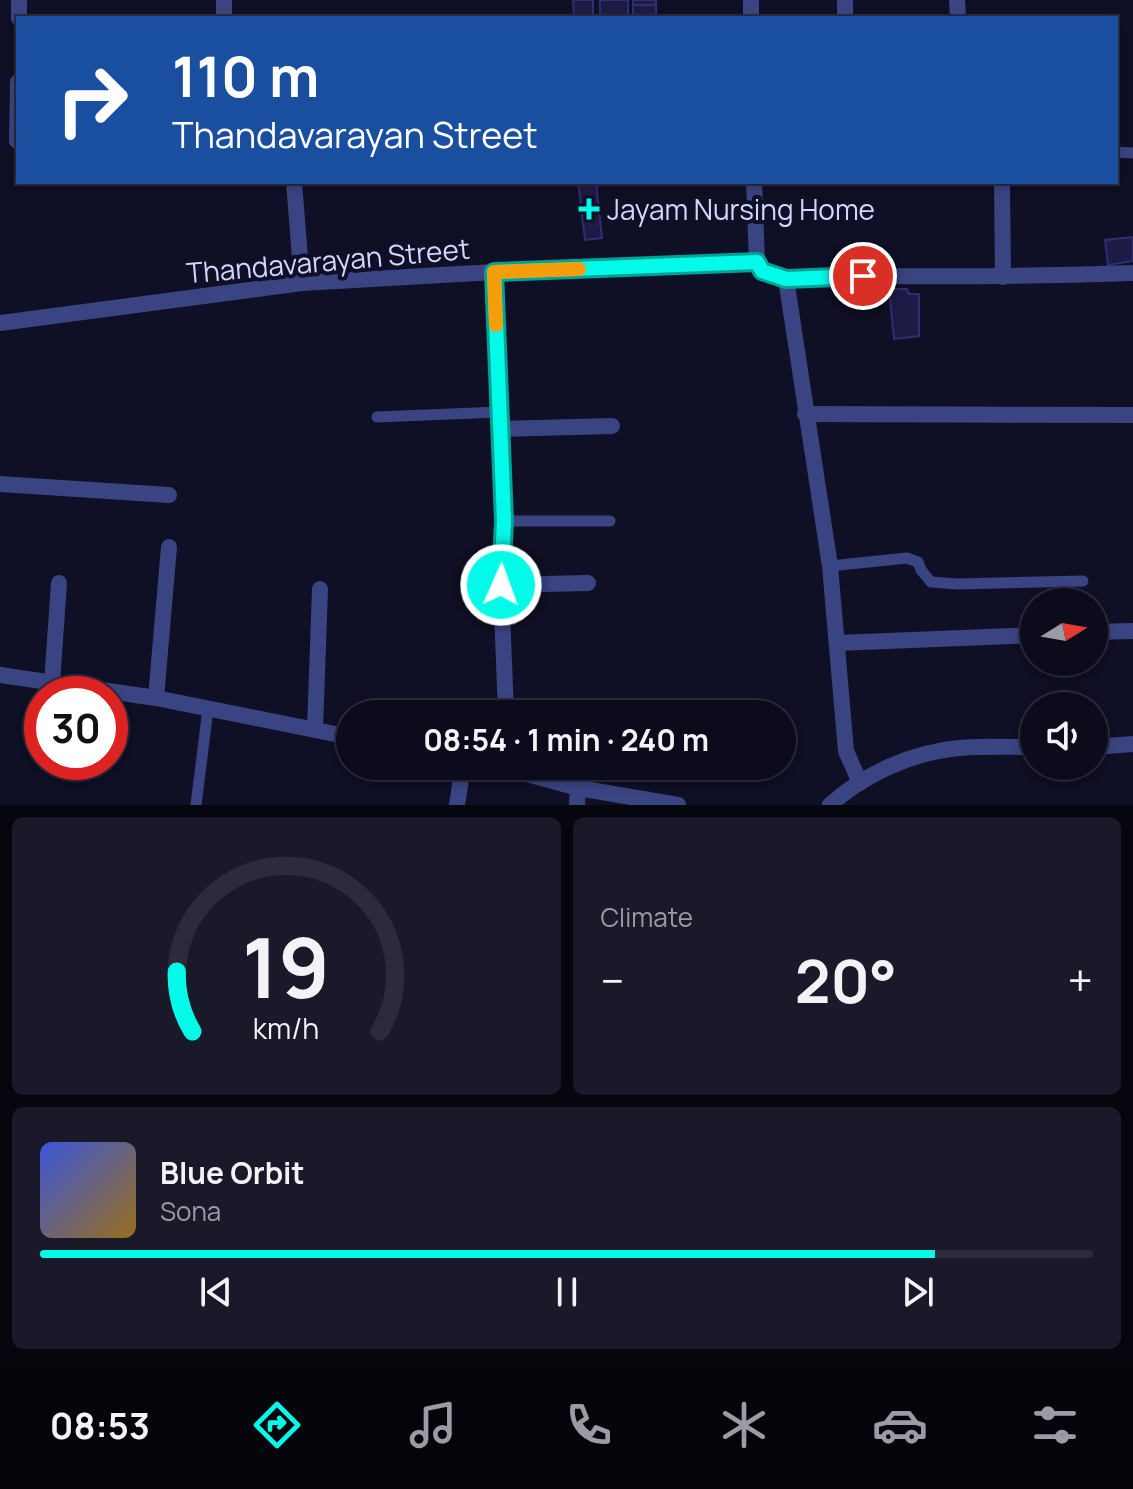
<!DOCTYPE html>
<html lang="en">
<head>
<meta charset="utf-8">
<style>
	:root { --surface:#0b0b1c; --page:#191929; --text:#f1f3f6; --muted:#9a9ba3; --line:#2b2b3b; --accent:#04fae8 }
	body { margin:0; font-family:Manrope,sans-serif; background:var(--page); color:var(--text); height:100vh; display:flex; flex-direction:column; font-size:30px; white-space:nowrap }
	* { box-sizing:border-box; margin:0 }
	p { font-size:26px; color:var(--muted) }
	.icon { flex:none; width:44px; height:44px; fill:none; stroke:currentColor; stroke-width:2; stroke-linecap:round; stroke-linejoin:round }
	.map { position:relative; height:805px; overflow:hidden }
	.sheet { display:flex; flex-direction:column; gap:12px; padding:12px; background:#06060f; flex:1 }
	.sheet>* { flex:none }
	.banner { position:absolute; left:16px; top:16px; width:1102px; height:168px; border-radius:0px; box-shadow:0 4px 12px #0003,0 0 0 2px var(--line); background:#1a4fa0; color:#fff; overflow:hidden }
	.needle { width:52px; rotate:79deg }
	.tools { position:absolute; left:1020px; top:588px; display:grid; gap:16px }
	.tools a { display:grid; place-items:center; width:88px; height:88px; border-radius:50%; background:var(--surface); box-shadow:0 4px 12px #0003,0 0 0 2px var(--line); font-size:40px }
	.speed { position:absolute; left:24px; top:676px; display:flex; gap:16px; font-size:40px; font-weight:700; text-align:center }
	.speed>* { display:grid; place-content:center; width:104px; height:104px; border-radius:50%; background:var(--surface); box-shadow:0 4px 12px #0003,0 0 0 2px var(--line); line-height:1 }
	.speed .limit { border:12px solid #d22; background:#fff; color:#111 }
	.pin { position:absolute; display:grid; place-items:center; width:68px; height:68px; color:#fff; margin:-34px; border:4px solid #fff; border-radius:50%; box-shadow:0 2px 8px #0007 }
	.me { position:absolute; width:88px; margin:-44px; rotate:2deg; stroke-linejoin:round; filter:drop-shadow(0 0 6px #0008) }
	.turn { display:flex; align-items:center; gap:28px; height:168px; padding:0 24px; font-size:36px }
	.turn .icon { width:104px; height:104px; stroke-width:2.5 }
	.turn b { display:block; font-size:56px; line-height:68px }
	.big { font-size:60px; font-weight:700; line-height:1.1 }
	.sheet .widget { flex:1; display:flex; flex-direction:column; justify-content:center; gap:12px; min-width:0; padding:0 28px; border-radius:12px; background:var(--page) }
	.sheet .dial { align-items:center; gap:0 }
	.dial svg { height:208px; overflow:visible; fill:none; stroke:var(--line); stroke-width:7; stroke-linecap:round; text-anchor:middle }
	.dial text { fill:var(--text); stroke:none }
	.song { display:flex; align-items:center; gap:24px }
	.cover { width:96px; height:96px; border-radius:12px; background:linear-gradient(135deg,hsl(230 70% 55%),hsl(40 70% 35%)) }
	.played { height:8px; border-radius:4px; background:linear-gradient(90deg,var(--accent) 85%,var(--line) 85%) }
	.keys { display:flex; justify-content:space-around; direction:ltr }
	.heat { display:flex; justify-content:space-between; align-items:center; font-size:44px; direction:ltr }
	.sheet .tiles { flex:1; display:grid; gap:12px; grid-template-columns:1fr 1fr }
	.widget:last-child { grid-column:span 2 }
	.trip { position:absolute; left:336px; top:700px; width:460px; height:80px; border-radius:40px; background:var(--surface); box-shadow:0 4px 12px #0003,0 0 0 2px var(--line); font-weight:700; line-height:80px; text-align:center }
	.tab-bar { display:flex; height:128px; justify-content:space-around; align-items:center; background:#04040b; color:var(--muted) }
	.tab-bar .icon { width:56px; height:56px }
	.tab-bar .on { color:var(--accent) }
	.tab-bar b { font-size:36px; color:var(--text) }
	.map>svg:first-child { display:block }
	.building { fill:#1d1b45; stroke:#2f2e71; stroke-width:2 }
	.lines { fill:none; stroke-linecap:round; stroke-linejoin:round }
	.service { stroke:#3b4483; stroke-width:11 }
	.minor { stroke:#3b4483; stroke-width:16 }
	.tertiary { stroke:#3b4483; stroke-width:16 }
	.route-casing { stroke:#03a297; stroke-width:20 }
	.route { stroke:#04fae8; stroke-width:14 }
	.slow { stroke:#f59e0b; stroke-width:14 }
	.poi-dot { fill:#04fae8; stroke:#0f0f25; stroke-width:3 }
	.labels { text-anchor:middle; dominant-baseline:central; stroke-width:8; stroke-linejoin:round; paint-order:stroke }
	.poi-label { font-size:28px; fill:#d3d6fe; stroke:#0f0f25; text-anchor:start }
	.street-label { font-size:28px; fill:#d3d6fe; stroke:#0f0f25 }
</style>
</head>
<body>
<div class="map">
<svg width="1133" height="805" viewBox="0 0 1133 805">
	<rect width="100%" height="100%" fill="#0f0f25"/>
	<g class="building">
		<polygon points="573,0 593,0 593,18 574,18"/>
		<rect x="600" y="0" width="28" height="18"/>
		<rect x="633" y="0" width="23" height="5"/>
		<rect x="633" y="5" width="23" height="13"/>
		<polygon points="578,182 596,182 602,238 585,240"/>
		<polygon points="1133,237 1133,261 1108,265 1105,240"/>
		<polygon points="889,289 907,289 909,294 919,294 919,336 894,339"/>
	</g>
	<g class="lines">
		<g class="service">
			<polyline points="1116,152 1133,153"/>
			<polyline points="377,417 499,412"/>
			<polyline points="504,521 610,521"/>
			<polyline points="830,566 907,558 918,562 921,570 931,582 957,584 1083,581"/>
			<polyline points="196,805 208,709"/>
		</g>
		<g class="minor">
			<polyline points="845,0 845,18"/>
			<polyline points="957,0 958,18"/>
			<polyline points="19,18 19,0"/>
			<polyline points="224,18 224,0"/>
			<polyline points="751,18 751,0"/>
			<polyline points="17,141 18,82"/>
			<polyline points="294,182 302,283"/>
			<path d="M754 182 757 262C763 274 773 278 787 279 815 281 845 276 873 276 960 277 1046 276 1133 273"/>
			<polyline points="1002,182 1003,277"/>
			<polyline points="494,272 504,521 501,585 506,714"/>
			<polyline points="786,279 830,566 846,751 860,783"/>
			<polyline points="0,323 302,283 494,272 757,262"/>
			<polyline points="805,414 1133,415"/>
			<polyline points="499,429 612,426"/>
			<polyline points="0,484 169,495"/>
			<polyline points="501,585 588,583"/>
			<polyline points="1094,632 1133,631"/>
			<polyline points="837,643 1034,635"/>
			<polyline points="52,683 59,583"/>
			<polyline points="156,698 169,547"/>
			<polyline points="315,730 320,589"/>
			<polyline points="457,805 463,766"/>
			<polyline points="577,805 578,788"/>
		</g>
		<g class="tertiary">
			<polyline points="0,675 156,698 350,737"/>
			<polyline points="1094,747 1133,744"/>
			<polyline points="498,766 578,788 678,805"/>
			<path d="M830 805C864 774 913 752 959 748 984 746 1009 747 1034 747"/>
		</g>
	</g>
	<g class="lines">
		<g class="route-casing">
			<polyline id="route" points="501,585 504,521 494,272 757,262 762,271 786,279 863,276"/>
		</g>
		<use href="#route" class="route"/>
		<polyline class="slow" points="496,325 494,272 579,269"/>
	</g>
	<path class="poi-dot" d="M585 197h8v8h8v8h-8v8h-8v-8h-8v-8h8z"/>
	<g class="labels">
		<g class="poi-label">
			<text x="607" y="209">Jayam Nursing Home</text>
		</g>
		<g class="street-label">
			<text transform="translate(328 260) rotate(-5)">Thandavarayan Street</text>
		</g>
	</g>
</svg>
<div class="tools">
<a><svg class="needle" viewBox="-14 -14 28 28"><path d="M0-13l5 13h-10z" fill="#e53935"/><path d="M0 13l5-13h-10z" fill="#9a9ba3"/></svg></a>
<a><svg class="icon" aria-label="sound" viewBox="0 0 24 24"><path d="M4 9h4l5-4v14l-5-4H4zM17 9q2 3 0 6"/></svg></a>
</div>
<div class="speed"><div class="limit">30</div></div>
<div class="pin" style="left:863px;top:276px;background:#d93025"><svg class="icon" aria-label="arrive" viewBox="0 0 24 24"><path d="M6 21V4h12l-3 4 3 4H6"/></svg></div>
<svg class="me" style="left:501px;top:585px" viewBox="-20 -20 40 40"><circle r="17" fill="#04fae8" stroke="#fff" stroke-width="3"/><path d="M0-11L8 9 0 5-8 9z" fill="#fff"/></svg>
<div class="trip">08:54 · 1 min · 240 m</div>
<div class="banner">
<div class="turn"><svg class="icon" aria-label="right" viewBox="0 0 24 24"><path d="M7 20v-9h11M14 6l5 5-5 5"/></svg><div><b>110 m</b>Thandavarayan Street</div></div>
</div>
</div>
<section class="sheet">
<div class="tiles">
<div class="widget dial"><svg viewBox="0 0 100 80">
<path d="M14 69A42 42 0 1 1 86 69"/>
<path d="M14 69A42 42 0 0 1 8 46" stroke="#04fae8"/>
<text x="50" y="56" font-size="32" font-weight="700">19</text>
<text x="50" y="72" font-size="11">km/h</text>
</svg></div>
<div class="widget"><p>Climate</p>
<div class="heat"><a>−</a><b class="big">20°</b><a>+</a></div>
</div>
<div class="widget">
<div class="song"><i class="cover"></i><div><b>Blue Orbit</b><p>Sona</p></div></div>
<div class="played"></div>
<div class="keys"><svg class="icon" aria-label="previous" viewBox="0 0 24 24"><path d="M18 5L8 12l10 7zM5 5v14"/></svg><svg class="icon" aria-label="pause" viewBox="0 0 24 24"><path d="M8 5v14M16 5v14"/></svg><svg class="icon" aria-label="next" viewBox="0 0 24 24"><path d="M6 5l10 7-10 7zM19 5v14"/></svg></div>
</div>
</div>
</section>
<nav class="tab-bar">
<b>08:53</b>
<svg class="icon on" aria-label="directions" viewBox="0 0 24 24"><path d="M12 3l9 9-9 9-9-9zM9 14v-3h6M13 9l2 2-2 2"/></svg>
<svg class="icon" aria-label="music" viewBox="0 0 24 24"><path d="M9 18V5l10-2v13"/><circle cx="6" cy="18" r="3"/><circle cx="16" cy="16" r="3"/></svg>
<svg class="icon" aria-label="phone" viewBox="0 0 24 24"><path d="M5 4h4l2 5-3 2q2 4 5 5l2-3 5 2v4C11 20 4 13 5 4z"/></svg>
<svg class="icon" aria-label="climate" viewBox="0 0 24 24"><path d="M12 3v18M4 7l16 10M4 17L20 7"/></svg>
<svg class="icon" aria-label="car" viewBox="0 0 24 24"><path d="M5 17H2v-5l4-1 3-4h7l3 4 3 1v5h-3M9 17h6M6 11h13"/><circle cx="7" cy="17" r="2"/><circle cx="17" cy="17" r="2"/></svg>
<svg class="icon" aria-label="filters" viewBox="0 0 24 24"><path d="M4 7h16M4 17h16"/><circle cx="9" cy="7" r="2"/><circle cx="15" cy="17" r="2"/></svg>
</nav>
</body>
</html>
